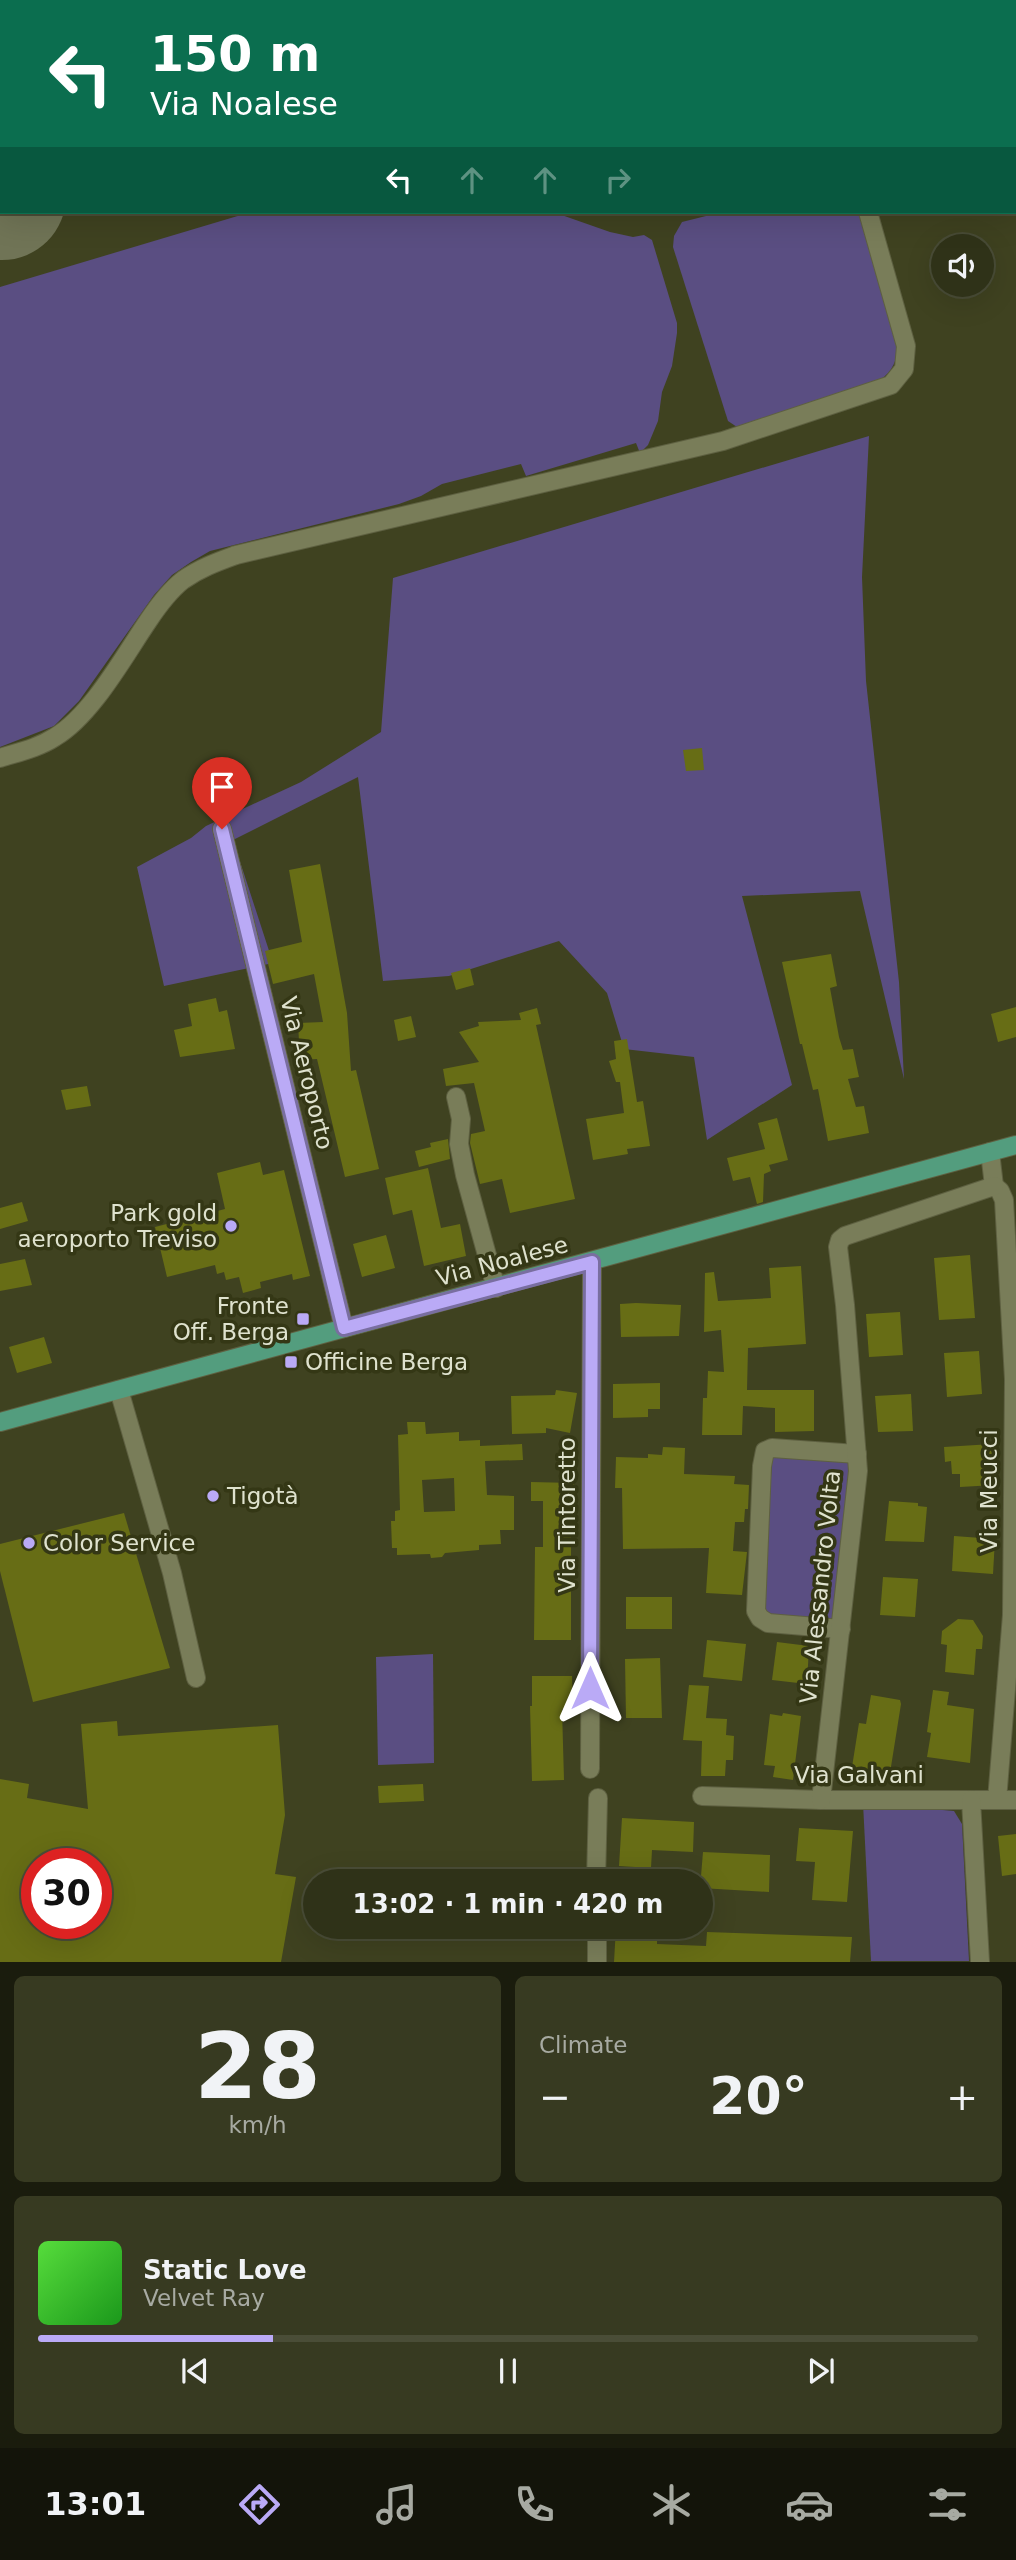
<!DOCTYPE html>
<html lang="en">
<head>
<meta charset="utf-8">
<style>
	:root { --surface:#2f3218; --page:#373a21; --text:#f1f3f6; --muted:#a7aaa2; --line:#4a4d37; --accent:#baaaf6 }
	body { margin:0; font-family:"DejaVu Sans",sans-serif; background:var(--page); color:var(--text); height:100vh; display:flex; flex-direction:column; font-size:26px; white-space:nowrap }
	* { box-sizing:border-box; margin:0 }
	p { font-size:23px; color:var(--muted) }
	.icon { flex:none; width:38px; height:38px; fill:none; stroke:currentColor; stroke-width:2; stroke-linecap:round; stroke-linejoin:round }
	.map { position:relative; height:1962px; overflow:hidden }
	.side { display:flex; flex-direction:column; gap:14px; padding:14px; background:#1a1c0d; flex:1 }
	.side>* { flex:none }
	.hud { position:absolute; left:0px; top:0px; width:1017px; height:214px; box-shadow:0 7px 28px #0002,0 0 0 2px var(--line); background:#0b6e4f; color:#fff; overflow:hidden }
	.tools { position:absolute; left:931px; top:234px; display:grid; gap:14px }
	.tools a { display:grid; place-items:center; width:63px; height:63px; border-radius:50%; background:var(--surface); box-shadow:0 7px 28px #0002,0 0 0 2px var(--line); font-size:35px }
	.speed { position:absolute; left:21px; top:1848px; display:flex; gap:14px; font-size:35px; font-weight:700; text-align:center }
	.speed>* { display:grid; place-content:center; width:91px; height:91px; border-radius:50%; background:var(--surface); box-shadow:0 7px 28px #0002,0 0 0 2px var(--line); line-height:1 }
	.speed .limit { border:10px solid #d22; background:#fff; color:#111 }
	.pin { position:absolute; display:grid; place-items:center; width:60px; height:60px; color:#fff; margin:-72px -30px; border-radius:50% 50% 50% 0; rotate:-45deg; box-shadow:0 0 7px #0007 }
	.pin .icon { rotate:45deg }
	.me { position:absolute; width:77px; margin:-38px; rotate:0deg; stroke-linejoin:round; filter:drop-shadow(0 0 5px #0008) }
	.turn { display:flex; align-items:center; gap:24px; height:147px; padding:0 35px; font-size:32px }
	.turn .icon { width:91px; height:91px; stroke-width:2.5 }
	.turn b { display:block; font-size:49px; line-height:60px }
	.lanes { display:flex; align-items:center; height:66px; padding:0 35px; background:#0003; justify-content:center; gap:35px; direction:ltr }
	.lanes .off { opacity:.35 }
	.big { font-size:52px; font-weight:700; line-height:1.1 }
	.side .card { flex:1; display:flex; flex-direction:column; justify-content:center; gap:10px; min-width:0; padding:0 24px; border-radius:10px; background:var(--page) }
	.side .dial { align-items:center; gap:0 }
	.dial b { font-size:91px; line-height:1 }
	.song { display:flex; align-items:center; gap:21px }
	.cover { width:84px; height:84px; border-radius:10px; background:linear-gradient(135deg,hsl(110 70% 55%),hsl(120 70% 35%)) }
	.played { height:7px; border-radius:4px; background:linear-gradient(90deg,var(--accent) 25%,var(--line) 25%) }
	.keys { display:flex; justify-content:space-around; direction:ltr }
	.heat { display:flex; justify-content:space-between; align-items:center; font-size:38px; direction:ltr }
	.side .tiles { flex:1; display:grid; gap:14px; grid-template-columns:1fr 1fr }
	.card:last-child { grid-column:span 2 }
	.trip { position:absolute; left:303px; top:1869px; width:410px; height:70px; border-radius:35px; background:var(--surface); box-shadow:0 7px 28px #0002,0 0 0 2px var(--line); font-weight:700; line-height:70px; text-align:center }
	.tab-bar { display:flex; height:112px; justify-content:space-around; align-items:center; background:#13140a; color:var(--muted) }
	.tab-bar .icon { width:49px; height:49px }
	.tab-bar .current { color:var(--accent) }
	.tab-bar b { font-size:32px; color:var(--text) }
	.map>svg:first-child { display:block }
	.green { fill:#5a4e82 }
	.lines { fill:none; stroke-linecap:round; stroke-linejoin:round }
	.runway { stroke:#707456; stroke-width:128 }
	.building { fill:#676d15; fill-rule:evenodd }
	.minor-casing { stroke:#5e6041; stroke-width:20 }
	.major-casing { stroke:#5e6041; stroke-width:20 }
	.minor { stroke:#797d59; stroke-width:18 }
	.major { stroke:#539d7e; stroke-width:18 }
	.route-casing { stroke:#796ea0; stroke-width:18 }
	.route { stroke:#baaaf6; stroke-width:12 }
	.poi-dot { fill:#baaaf6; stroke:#343715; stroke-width:2.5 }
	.labels { text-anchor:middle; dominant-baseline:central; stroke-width:7; stroke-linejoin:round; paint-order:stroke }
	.street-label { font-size:23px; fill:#dfe2ce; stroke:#343715 }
	.poi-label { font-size:23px; fill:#dfe2ce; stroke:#343715; text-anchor:start }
</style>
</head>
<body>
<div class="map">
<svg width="1016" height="1962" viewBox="0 0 1016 1962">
	<rect width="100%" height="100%" fill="#3f4220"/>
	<g class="green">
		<polygon points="0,0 313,0 2,2 0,94"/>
		<polygon points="852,0 1016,0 1016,44 1015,2 846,2"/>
		<polygon points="251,212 553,212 610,232 633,237 644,235 652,240 677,323 677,333 672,366 662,392 658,421 648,445 640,453 636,443 526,476 521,464 442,484 421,496 399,504 210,551 191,562 172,575 154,595 79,701 54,726 0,747 0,287"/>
		<path d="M722 212H859L898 345C897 360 893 371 880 380L737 427 728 421 673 247 674 236 682 222Z"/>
		<polygon points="869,436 862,577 866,681 899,982 904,1079 860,891 742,896 792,1085 707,1140 694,1057 624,1049 607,993 559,941 449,976 383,981 358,777 233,840 273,963 164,986 137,867 191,838 206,826 301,782 381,732 393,578"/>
		<polygon points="775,1452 852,1459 836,1625 768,1617 763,1609 772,1461"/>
		<polygon points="433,1654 434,1763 378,1765 376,1657"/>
		<polygon points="863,1803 954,1811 962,1824 969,1961 871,1961"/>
	</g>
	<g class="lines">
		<g class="runway">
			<polyline points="657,2 663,0"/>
			<polyline points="0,196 2,196"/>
		</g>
	</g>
	<g class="building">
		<polygon points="702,748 704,770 686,771 683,750"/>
		<polygon points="320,864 347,1013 351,1071 356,1070 379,1169 345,1177 317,1059 300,1060 298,1023 323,1022 314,974 273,984 265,951 302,942 289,870"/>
		<polygon points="831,954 837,986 830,988 839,1037 843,1050 853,1049 859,1077 848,1079 856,1107 864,1106 869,1133 828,1141 818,1089 813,1090 802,1044 800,1044 782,962"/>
		<polygon points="470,968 474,985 456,990 451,973"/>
		<polygon points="216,998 219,1012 227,1010 235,1049 180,1057 174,1030 192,1026 188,1004"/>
		<polygon points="1016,1007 1016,1037 998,1042 991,1014"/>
		<polygon points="537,1008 541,1024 536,1025 575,1199 510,1213 502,1179 480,1184 470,1143 471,1134 485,1131 474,1083 446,1086 443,1069 479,1062 459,1032 479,1026 478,1022 521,1020 519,1013"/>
		<polygon points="411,1016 416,1037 398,1041 394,1020"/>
		<polygon points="627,1039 637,1102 643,1101 650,1146 627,1149 628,1154 593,1160 586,1119 624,1113 620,1082 616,1082 609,1061 616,1059 614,1041"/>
		<polygon points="87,1086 91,1106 66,1110 61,1090"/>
		<polygon points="777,1118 788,1160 769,1165 771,1171 764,1174 763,1202 757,1204 750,1177 733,1181 727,1158 765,1149 758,1123"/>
		<polygon points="448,1139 450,1159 419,1167 415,1151 431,1147 430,1143"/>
		<polygon points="260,1162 263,1175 284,1170 310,1276 293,1280 292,1274 260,1282 261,1288 243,1293 239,1277 226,1280 224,1272 217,1274 215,1265 167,1277 155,1227 225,1209 217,1173"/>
		<polygon points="428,1168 441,1228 460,1224 466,1256 424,1266 412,1210 393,1215 385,1178"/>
		<polygon points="22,1202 28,1221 0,1229 0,1208"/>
		<polygon points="386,1235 395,1268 362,1277 353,1244"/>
		<polygon points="970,1255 975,1318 939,1320 934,1258"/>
		<polygon points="25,1259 32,1285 0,1291 0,1264"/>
		<polygon points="801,1266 806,1344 748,1348 747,1390 814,1390 814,1431 775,1432 775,1408 743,1406 742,1435 702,1435 703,1398 707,1398 708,1371 724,1372 721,1330 704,1332 705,1273 714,1272 718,1301 771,1298 769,1268"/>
		<polygon points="636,1303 681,1305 679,1336 621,1337 620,1304"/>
		<polygon points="900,1312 903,1355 869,1357 866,1314"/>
		<polygon points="44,1337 52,1363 17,1373 9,1347"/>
		<polygon points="979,1351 982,1394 947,1397 944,1353"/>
		<polygon points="660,1383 660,1409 648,1409 648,1417 613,1418 613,1384"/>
		<polygon points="556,1390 577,1393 570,1433 546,1428 546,1433 512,1434 511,1396 555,1395"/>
		<polygon points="911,1394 913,1431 878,1432 875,1396"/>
		<path d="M407 1422H425L426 1434 459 1432V1441L480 1440V1446L522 1444 523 1460 485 1461 487 1495 514 1496V1530H500L501 1544 479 1545V1550L445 1553 442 1557 431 1558 430 1554 397 1555V1548H392L391 1521H395V1511L400 1510 398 1435 408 1434ZM454 1478 455 1511 424 1512 422 1480Z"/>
		<polygon points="992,1444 995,1485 960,1487 960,1474 952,1474 951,1461 945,1462 944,1447"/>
		<polygon points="663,1447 685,1448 684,1474 735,1476 734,1484 749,1485 748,1509 745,1509 744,1522 735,1522 733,1551 747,1552 742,1595 706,1593 709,1548 623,1549 622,1488 615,1488 616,1457 648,1458 648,1454 662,1455"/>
		<polygon points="531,1482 574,1483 574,1525 571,1525 571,1640 534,1640 535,1547 543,1547 543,1501 531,1501"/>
		<polygon points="889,1501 918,1503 918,1506 927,1507 924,1542 885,1541"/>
		<polygon points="124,1513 170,1668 33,1702 0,1571 0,1544"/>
		<polygon points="954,1536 995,1539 993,1574 952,1571"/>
		<polygon points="883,1577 918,1579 915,1617 880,1615"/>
		<rect x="626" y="1597" width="46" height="32"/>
		<polygon points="958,1619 973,1620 983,1636 982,1649 976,1649 974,1675 945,1672 947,1645 941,1644 942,1631"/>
		<polygon points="707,1640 746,1644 742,1681 703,1677"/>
		<polygon points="777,1642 809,1646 807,1684 772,1680"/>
		<polygon points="660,1658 662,1718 626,1718 625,1659"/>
		<polygon points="532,1676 572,1676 573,1709 562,1709 564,1780 532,1781 530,1706 532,1706"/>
		<polygon points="689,1685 709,1686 706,1718 727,1719 726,1735 734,1736 733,1760 726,1760 725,1776 701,1776 702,1741 683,1740"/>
		<polygon points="933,1690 949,1692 947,1705 974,1709 970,1763 927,1757 931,1733 927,1732"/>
		<polygon points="871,1695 900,1700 901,1704 890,1773 852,1767 859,1723 866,1724"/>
		<polygon points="783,1713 801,1716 793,1780 773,1777 775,1766 764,1765 770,1714 782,1716"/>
		<path d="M117 1721 118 1736 278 1725 285 1815 275 1874 296 1877 281 1962H0V1779L29 1784 27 1798 88 1809 81 1724ZM37 1864H96V1923H37Z"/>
		<polygon points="423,1784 424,1801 379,1803 378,1786"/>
		<polygon points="622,1818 694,1822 693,1852 652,1850 651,1868 619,1866"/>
		<polygon points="799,1828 853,1831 847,1902 812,1900 815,1862 796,1861"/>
		<polygon points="1016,1834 1016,1874 1002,1876 998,1836"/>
		<polygon points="703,1852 770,1855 769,1892 700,1888"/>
		<polygon points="616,1927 657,1927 657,1944 706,1946 707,1932 852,1937 850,1962 614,1962"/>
	</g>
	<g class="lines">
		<g class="minor-casing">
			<g id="minor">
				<polyline points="1015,58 1016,58"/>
				<path d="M0 758C19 752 38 748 55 737 92 715 124 656 148 621 158 606 169 591 183 580 200 568 217 562 236 555L723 441 891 385 904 369 906 346 868 212"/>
				<polyline points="222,829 344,1328"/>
				<polyline points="456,1097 461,1119 459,1144 465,1175 496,1288"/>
				<polyline points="990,1152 994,1186"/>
				<polyline points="994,1186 1000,1191 1004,1200 1014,1379 1012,1615 997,1800"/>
				<polyline points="119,1390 172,1573 196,1678"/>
				<polyline points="841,1629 768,1623 760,1618 756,1611 762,1466 765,1451 772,1448 857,1454"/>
				<polyline points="590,1769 592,1262"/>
				<polyline points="702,1796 821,1800 1016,1800"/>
				<polyline points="821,1800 858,1471 845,1305 838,1247 840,1240 845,1236 994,1186"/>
				<polyline points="971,1800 980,1962"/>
				<polyline points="596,1881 598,1798"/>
				<polyline points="597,1927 597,1962"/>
			</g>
		</g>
		<g class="major-casing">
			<polyline id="major" points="0,1422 1016,1145"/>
		</g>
		<use href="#minor" class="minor"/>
		<use href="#major" class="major"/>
	</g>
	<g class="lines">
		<g class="route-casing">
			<polyline id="route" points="222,829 344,1328 592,1262 590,1688"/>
		</g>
		<use href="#route" class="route"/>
	</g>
	<g class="poi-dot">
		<circle cx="231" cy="1226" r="7"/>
		<rect x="296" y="1312" width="14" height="14" rx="3.5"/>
		<rect x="284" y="1355" width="14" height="14" rx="3.5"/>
		<circle cx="213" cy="1496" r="7"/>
		<circle cx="29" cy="1543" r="7"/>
	</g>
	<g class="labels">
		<g class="street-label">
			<text transform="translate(307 1073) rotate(76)">Via Aeroporto</text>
			<text transform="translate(502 1261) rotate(-15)">Via Noalese</text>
			<text transform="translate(989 1491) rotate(-90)">Via Meucci</text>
			<text transform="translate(567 1515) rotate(-90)">Via Tintoretto</text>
			<text transform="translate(820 1587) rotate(-84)">Via Alessandro Volta</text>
			<text x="859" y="1775">Via Galvani</text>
		</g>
		<g class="poi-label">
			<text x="217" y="1213" text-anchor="end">Park gold<tspan x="217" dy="26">aeroporto Treviso</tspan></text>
			<text x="289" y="1306" text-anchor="end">Fronte<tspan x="289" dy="26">Off. Berga</tspan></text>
			<text x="305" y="1362">Officine Berga</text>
			<text x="227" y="1496">Tigotà</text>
			<text x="43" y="1543">Color Service</text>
		</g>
	</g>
</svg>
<div class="tools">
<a><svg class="icon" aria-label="sound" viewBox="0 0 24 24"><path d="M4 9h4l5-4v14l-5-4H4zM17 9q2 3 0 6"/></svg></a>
</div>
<div class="speed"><div class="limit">30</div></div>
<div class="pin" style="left:222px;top:829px;background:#d93025"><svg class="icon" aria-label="arrive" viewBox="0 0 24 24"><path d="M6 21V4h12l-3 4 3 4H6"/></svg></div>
<svg class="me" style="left:590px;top:1688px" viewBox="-20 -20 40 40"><path d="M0-17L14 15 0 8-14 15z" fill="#baaaf6" stroke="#fff" stroke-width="4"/></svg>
<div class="trip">13:02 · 1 min · 420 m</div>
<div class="hud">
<div class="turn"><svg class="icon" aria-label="left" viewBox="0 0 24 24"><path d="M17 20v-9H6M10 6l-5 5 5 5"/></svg><div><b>150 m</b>Via Noalese</div></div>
<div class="lanes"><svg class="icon" aria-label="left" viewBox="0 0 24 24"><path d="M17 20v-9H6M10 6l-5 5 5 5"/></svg><svg class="icon off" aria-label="ahead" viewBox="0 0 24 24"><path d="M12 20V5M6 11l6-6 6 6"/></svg><svg class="icon off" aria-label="ahead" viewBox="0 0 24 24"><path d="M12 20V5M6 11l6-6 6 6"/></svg><svg class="icon off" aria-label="right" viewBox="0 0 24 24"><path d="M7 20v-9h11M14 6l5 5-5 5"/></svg></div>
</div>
</div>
<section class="side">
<div class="tiles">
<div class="card dial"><b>28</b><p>km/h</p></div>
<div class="card"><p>Climate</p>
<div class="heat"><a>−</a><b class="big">20°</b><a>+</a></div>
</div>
<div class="card">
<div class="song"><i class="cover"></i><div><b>Static Love</b><p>Velvet Ray</p></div></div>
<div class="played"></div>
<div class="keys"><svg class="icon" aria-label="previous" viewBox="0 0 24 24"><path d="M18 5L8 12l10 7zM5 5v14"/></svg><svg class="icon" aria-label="pause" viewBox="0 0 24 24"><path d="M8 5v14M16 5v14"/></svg><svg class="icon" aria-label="next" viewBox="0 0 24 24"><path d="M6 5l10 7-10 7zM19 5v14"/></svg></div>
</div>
</div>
</section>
<nav class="tab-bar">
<b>13:01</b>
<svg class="icon current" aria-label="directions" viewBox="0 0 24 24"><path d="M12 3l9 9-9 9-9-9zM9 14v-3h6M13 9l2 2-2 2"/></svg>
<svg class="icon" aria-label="music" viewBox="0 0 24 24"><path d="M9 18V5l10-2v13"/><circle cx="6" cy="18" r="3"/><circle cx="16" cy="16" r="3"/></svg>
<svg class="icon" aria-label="phone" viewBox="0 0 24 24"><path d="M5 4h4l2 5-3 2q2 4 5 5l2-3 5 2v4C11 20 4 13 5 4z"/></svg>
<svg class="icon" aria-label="climate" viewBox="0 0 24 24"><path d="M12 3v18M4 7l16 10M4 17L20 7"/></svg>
<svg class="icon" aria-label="car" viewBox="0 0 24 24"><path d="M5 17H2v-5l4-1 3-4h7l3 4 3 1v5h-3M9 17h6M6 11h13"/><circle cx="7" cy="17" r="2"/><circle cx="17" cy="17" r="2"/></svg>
<svg class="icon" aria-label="filters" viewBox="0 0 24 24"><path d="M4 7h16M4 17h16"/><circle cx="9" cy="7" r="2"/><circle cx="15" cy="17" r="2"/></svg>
</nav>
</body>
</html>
